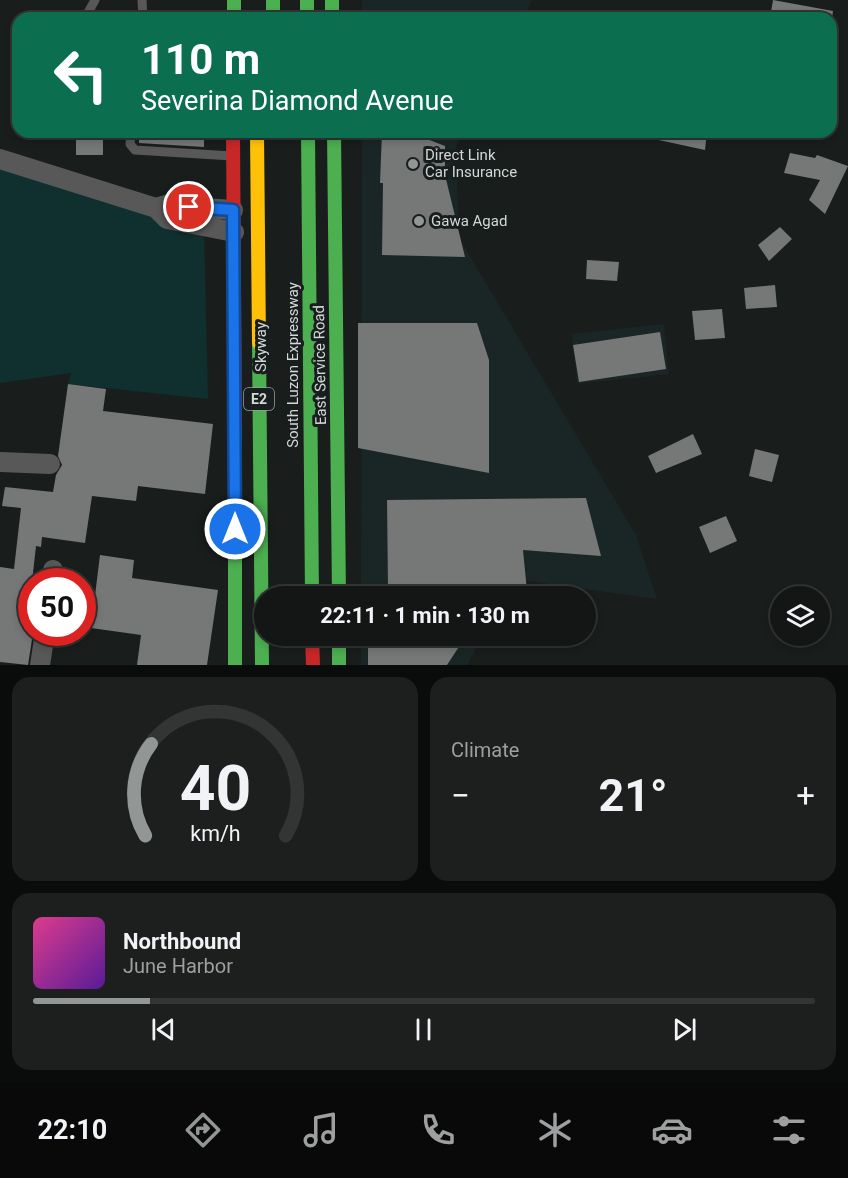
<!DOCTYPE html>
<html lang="en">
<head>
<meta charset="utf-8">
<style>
	:root { --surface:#131615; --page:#1c1f1e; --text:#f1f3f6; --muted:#9d9fa0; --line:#323534; --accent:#929695 }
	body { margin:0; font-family:Roboto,sans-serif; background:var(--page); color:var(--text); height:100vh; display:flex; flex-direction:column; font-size:22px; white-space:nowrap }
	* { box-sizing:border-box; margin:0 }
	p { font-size:20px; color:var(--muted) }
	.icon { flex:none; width:33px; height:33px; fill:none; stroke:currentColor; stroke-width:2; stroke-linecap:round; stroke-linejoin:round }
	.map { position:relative; height:665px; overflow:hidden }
	.details { display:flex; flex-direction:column; gap:12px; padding:12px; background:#0a0c0c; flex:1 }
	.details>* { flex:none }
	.guide { position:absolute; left:12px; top:12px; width:825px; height:126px; border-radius:18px; box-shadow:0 3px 9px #0003,0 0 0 2px var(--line); background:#0b6e4f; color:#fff; overflow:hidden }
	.tools { position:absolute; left:770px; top:586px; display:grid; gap:12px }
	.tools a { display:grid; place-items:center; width:60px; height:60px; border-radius:50%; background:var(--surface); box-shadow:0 3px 9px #0003,0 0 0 2px var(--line); font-size:30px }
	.speed { position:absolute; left:18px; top:568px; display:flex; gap:12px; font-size:30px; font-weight:700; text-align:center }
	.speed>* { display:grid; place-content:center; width:78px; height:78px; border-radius:50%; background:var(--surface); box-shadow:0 3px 9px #0003,0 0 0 2px var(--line); line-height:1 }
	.speed .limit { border:9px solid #d22; background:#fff; color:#111 }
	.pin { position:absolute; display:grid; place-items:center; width:51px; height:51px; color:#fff; margin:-26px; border:3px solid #fff; border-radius:50%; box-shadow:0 2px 6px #0007 }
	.me { position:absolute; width:66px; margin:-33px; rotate:0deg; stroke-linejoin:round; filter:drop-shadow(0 0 4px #0008) }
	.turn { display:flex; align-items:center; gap:21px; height:126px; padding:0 30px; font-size:27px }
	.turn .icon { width:78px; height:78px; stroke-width:2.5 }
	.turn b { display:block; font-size:42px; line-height:51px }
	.big { font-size:45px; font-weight:700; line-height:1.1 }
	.details .card { flex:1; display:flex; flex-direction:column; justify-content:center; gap:9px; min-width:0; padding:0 21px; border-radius:18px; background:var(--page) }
	.details .dial { align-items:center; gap:0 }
	.dial svg { height:156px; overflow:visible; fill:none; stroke:var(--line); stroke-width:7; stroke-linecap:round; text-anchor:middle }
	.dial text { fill:var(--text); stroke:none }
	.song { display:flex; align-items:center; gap:18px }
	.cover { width:72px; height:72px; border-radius:9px; background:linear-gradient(135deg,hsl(330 70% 55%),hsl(270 70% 35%)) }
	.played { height:6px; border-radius:3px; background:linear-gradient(90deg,var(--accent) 15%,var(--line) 15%) }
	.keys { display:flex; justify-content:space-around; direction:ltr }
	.heat { display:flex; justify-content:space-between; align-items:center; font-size:33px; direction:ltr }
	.details .tiles { flex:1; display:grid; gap:12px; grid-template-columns:1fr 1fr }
	.card:last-child { grid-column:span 2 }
	.trip { position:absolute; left:254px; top:586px; width:342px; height:60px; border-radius:30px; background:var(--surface); box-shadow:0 3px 9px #0003,0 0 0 2px var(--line); font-weight:700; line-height:60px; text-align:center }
	.dock { display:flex; height:96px; justify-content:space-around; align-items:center; background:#080908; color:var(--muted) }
	.dock .icon { width:42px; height:42px }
	.dock .selected { color:var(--accent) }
	.dock b { font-size:27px; color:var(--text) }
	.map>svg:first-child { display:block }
	.built { fill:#1a2625 }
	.green { fill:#10302f }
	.building { fill:#757877 }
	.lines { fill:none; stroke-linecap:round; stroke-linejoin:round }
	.lane { stroke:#595858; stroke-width:9 }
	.street { stroke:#595858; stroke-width:20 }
	.fast { stroke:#4caf50; stroke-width:14 }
	.slow { stroke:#ffc107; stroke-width:14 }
	.jam { stroke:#c62828; stroke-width:14 }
	.route-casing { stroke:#114b97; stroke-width:15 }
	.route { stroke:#1a73e8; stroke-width:10 }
	.poi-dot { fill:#929695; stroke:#181e1d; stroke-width:2 }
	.labels { text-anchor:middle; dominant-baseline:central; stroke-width:6; stroke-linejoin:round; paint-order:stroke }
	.shield { fill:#181e1d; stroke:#9ba09e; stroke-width:1.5 }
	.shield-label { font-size:14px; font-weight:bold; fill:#d3d7d6 }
	.poi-label { font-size:15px; fill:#d3d7d6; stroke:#181e1d; text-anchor:start }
	.street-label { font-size:15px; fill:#d3d7d6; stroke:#181e1d }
</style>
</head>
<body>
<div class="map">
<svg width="848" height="665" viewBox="0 0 848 665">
	<rect width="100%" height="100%" fill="#191d1c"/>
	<g class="built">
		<polygon points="362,0 532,0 523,18 362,18"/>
		<polygon points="362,132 463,132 456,146 459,238 636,535 657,599 514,579 504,597 361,597"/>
		<polygon points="664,324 669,374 577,384 572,334"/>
		<polygon points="361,636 483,636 467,665 361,665"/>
	</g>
	<polygon class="green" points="0,168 204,230 208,399 68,384 71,373 0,383"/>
	<g class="building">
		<polygon points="773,0 833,11 832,18 770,18"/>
		<rect x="76" y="132" width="27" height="23"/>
		<polygon points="139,132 204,132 204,147 139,143"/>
		<polygon points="382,132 409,132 445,146 445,175 465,257 382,255 383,183 380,183"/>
		<polygon points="655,132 707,132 705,150 654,139"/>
		<polygon points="790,153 815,158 817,155 848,166 825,214 809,200 820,180 784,173"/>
		<polygon points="780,227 792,239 769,261 758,245"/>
		<polygon points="587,260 619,262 617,281 586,279"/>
		<polygon points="775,285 777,307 746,309 744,288"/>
		<polygon points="722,309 725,338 695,340 692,311"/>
		<polygon points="358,323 477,323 489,360 489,473 358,448"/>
		<polygon points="660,332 666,369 579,382 573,345"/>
		<polygon points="68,384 106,389 103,411 213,424 205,494 138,486 136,501 92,496 85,543 42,537 41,547 36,546 32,582 29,623 32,624 33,633 28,665 0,662 0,567 14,569 21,508 2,506 5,487 53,492 56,475 62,465 58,456"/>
		<polygon points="693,434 702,454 656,473 648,456"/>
		<polygon points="755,449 779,455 772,482 749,476"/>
		<polygon points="586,498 601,556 523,550 527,591 388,586 387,500"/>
		<polygon points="726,516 737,541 710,553 699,527"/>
		<polygon points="100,555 134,560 132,578 218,590 207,665 137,665 141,635 91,628"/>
		<polygon points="368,636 466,636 447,665 368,665"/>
	</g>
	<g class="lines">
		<g class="lane">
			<polyline points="142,0 143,18"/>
			<polyline points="85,18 95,0"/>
			<polyline points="131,132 130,144 135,150 232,156"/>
		</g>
		<g class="street">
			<polyline points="0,159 156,208 167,219 234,232"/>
			<polyline points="156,208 169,204 189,207 233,210"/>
			<polyline points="0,462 50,464"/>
			<polyline points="52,582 53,570"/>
			<polyline points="40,665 45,633"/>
		</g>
		<g class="fast">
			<polyline points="234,0 234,18"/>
			<polyline points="273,0 273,18"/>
			<polyline points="307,0 307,18"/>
			<polyline points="332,0 332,18"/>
			<polyline points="308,132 312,597"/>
			<polyline points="334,132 339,597"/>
			<polyline points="259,343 262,665"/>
			<polyline points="235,425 235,665"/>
			<polyline points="339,636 339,665"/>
		</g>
		<polyline class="slow" points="257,132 259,343"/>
		<g class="jam">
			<polyline points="233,132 235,425"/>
			<polyline points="312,636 313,665"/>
		</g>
	</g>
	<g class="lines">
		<g class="route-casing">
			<polyline id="route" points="189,207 233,210 235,529"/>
		</g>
		<use href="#route" class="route"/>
	</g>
	<g class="poi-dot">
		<circle cx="413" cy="164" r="6"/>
		<circle cx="419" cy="221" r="6"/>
	</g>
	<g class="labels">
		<rect class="shield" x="244" y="388" width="30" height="22" rx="4.5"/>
		<g class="shield-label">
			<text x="259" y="399">E2</text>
		</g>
		<g class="poi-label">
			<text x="425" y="155">Direct Link<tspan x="425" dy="17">Car Insurance</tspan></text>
			<text x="431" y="221">Gawa Agad</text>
		</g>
		<g class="street-label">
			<text transform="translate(261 347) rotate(-90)">Skyway</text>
			<text transform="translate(293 365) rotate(-90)">South Luzon Expressway</text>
			<text transform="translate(320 365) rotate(-91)">East Service Road</text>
		</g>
	</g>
</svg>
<div class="tools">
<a><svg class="icon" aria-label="layers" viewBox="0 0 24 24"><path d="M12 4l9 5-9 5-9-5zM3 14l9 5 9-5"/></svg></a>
</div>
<div class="speed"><div class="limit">50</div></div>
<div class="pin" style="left:189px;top:207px;background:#d93025"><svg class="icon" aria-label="arrive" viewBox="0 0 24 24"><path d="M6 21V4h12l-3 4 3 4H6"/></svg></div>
<svg class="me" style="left:235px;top:529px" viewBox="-20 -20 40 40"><circle r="17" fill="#1a73e8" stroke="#fff" stroke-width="3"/><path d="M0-11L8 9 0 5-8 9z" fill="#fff"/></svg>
<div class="trip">22:11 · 1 min · 130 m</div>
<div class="guide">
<div class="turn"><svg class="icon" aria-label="left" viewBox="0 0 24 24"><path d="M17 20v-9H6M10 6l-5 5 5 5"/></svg><div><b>110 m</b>Severina Diamond Avenue</div></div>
</div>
</div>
<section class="details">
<div class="tiles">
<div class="card dial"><svg viewBox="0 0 100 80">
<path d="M14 69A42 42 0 1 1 86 69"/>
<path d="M14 69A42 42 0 0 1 17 22" stroke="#929695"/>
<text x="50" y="56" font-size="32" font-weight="700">40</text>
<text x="50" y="72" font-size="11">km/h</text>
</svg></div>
<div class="card"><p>Climate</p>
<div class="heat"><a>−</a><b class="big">21°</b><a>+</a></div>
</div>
<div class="card">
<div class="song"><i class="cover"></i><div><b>Northbound</b><p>June Harbor</p></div></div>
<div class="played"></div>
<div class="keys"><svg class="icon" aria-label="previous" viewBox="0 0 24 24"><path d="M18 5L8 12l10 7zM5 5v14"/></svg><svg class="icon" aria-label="pause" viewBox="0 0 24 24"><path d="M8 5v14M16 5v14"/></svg><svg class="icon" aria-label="next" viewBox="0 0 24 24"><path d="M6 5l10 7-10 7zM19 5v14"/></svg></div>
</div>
</div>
</section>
<nav class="dock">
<b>22:10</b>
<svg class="icon selected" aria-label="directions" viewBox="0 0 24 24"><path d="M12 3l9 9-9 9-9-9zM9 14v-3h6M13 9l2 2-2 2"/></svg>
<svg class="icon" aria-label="music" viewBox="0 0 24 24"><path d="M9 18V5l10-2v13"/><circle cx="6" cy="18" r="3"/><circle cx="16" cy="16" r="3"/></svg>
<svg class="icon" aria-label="phone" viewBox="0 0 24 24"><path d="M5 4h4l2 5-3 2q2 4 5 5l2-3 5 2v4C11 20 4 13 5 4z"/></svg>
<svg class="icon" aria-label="climate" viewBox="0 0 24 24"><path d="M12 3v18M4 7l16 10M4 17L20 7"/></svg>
<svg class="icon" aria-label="car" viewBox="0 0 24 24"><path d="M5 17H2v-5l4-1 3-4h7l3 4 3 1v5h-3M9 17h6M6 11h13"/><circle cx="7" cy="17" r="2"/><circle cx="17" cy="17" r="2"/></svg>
<svg class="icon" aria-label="filters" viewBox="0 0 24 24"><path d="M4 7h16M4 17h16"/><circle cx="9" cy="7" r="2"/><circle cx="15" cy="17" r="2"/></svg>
</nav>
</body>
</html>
